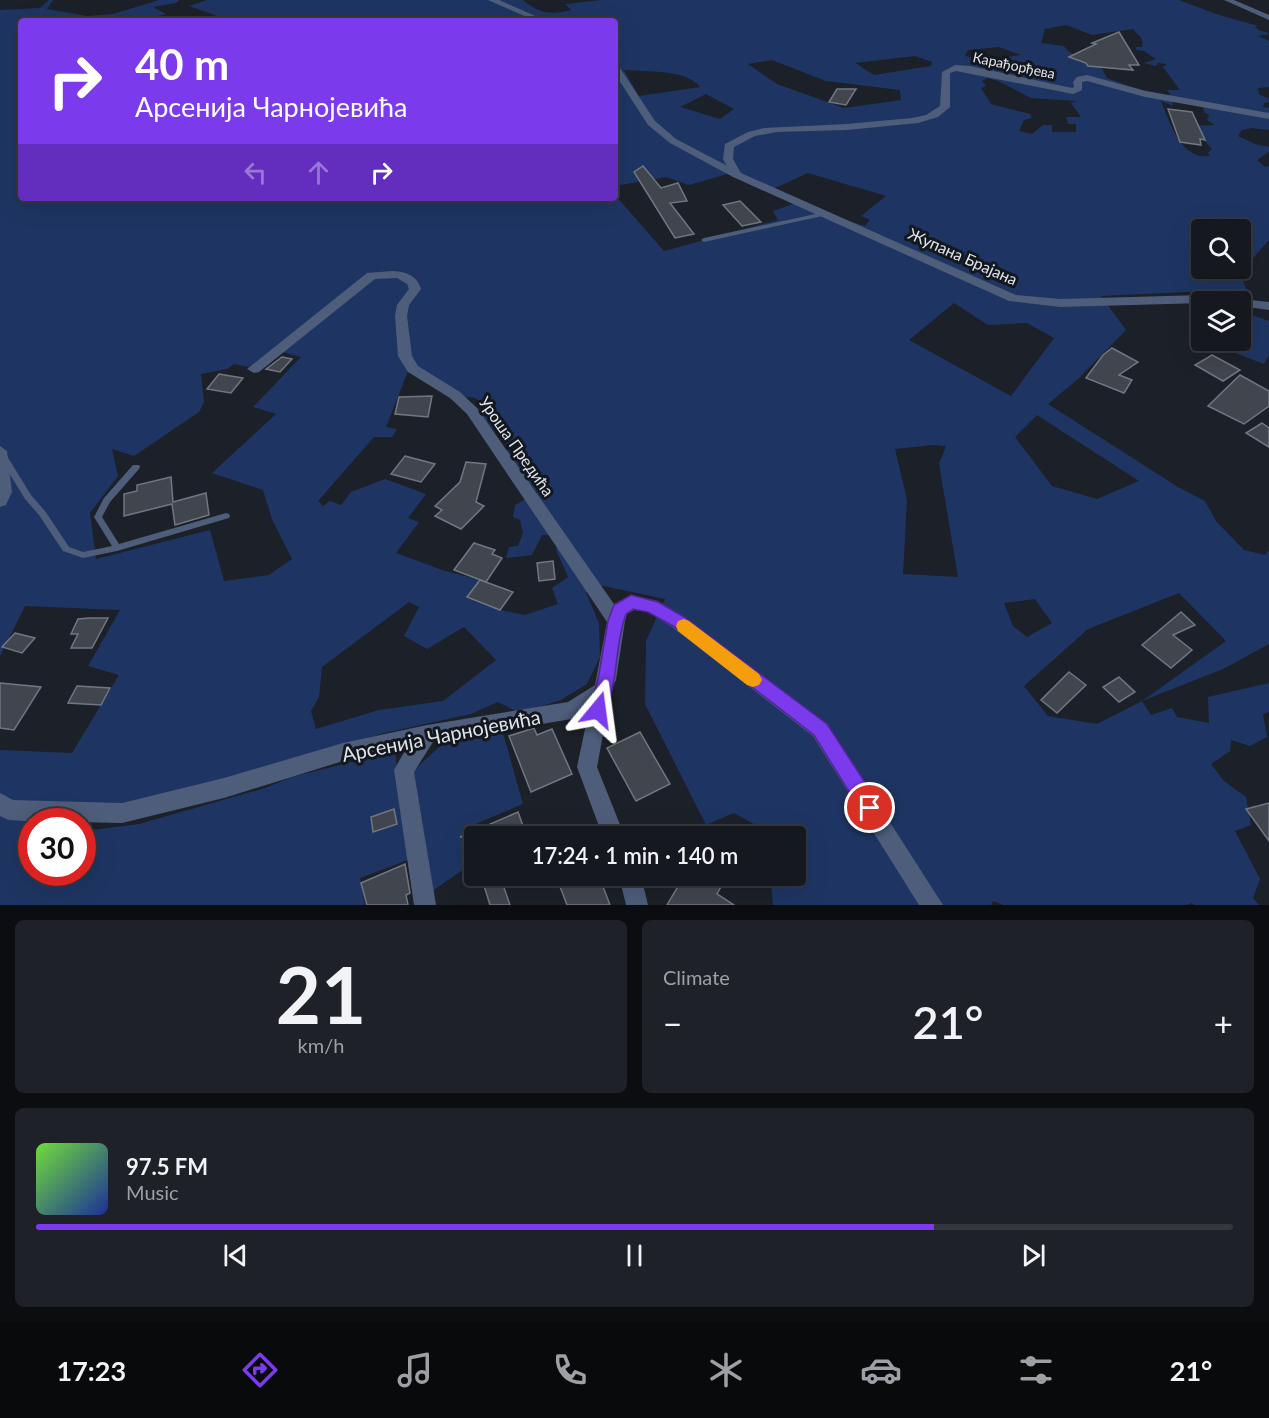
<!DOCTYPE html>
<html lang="en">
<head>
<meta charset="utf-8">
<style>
	:root { --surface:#15181e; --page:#1e2127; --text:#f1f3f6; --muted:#9da0a4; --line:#34373c; --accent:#7c3aed }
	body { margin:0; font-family:Lato,sans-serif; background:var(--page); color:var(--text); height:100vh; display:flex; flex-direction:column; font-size:22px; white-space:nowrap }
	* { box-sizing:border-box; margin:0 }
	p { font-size:20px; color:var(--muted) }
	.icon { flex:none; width:33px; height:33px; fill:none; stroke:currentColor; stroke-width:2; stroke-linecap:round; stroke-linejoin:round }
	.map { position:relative; height:905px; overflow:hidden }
	.drawer { display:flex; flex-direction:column; gap:15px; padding:15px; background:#0c0d10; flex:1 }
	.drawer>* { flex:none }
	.top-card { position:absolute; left:18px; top:18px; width:600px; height:183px; border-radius:6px; box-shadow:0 6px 24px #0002,0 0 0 2px var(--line); background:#7c3aed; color:#fff; overflow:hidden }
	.controls { position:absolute; left:1191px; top:219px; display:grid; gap:12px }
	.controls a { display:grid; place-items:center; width:60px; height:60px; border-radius:6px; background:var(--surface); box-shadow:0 6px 24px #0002,0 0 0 2px var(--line); font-size:30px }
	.speed { position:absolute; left:18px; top:808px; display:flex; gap:12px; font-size:30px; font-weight:700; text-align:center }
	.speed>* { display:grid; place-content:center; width:78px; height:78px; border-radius:50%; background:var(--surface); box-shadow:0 6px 24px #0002,0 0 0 2px var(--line); line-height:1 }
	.speed .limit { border:9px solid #d22; background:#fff; color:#111 }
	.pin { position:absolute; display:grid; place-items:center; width:51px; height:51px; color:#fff; margin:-26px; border:3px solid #fff; border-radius:50%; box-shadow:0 2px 6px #0007 }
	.me { position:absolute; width:66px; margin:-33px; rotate:16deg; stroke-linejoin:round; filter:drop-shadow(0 0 4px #0008) }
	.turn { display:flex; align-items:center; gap:21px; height:126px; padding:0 18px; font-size:27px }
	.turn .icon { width:78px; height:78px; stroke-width:2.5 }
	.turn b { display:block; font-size:42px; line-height:51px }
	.lanes { display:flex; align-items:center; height:57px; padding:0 18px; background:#0003; justify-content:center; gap:30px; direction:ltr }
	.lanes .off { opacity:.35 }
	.big { font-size:45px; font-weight:600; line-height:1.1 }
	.drawer .widget { flex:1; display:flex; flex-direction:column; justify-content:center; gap:9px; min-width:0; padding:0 21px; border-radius:9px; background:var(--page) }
	.drawer .dial { align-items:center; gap:0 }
	.dial b { font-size:78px; line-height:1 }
	.song { display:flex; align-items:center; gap:18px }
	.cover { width:72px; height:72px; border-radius:9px; background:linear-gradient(135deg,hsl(100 70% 55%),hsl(230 70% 35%)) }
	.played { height:6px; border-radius:3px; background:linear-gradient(90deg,var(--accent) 75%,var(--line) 75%) }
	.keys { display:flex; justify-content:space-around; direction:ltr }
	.heat { display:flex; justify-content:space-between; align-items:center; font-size:33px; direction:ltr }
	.drawer .tiles { flex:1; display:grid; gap:15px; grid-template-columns:1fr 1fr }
	.widget:last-child { grid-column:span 2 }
	.trip { position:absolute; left:464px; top:826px; width:342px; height:60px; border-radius:6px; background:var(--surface); box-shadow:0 6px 24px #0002,0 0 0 2px var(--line); font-weight:600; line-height:60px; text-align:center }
	.tab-bar { display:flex; height:96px; justify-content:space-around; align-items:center; background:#080a0c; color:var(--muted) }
	.tab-bar .icon { width:42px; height:42px }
	.tab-bar .active { color:var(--accent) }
	.tab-bar b { font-size:27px; color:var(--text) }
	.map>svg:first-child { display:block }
	.green { fill:#1e3563; fill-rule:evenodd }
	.building { fill:#40454e; stroke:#717680; stroke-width:1.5 }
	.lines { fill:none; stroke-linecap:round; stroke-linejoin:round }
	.service { fill:#4d5d7a; fill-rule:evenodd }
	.minor { fill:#4d5d7a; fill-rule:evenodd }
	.tertiary { fill:#4d5d7a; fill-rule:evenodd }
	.route { fill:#7c3aed; stroke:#51269a; stroke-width:1.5 }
	.slow { fill:#f59e0b }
	.labels { text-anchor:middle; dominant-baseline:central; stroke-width:6; stroke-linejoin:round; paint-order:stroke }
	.far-street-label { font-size:14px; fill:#e1e4e9; stroke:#13171e }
	.street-label { font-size:16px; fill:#e1e4e9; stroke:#13171e }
	.near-street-label { font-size:20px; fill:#e1e4e9; stroke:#13171e }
</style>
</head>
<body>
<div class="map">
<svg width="1269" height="905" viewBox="0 0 1269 905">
	<rect width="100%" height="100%" fill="#1c2028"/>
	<g class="green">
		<path d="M49 0H53L47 9 87 16 113 14 159 0H179L176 3 153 7 166 14 155 17 162 21H21V198H615V195L664 251 778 220 773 211 793 204 865 226 870 220 861 216 886 196 808 173 775 188 727 174 689 185 666 177 615 186V21H210L220 17 189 6 207 0H523C540 14 550 15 571 10L565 4 602 0H1179L1216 14 1258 26 1255 27 1260 31 1267 32 1269 34 1258 36 1269 41V87L1258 88 1259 94 1269 99V102L1264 103 1263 107 1269 108V130L1252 128 1242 130 1238 136 1255 144 1269 147V152L1257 160 1265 167 1269 166V240L1240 273 1250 298 1207 291 1101 296 1126 330 1078 379 1048 404 1178 487 1205 501 1216 521 1244 550 1265 555 1269 550V644L1223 669 1142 701 1151 715 1172 708 1177 717 1209 723 1208 697 1269 683V712L1263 714 1267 737 1250 746 1231 740 1230 751 1211 764 1224 781 1246 797 1251 825 1235 831 1260 879 1253 898 1259 905H1194L1192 903 1186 905H1003L993 901 991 905H773L770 876H795V837H762L759 827 734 813 706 825 645 704 646 641 665 599 599 585 586 592 599 624 600 657 587 684 561 700 520 713 498 702 471 714 384 733 230 781 126 806 29 807 36 822H32V873H82L83 831 139 824 265 788 292 777 395 751 408 860 360 878 365 905H0V750L72 753 119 675 88 666 120 610 25 606 0 656V10L40 8ZM1066 25 1092 35 1133 29C1137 36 1144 35 1142 47H1135L1137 50 1144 51 1156 59 1144 63 1156 66 1158 63 1167 64 1163 67 1180 90H1167L1171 96 1149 93 1107 78 1098 61C1086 63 1070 55 1064 46L1041 43 1045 29ZM999 47 1021 55 984 60 965 56 968 50ZM915 56 932 62 931 66 874 75 855 63ZM772 60 826 81 900 90 901 100 844 108 777 84 748 64ZM624 70C647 72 687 69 700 87L639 96ZM987 78 998 81 1031 98 1077 101 1071 103 1081 117H1066L1068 124H1076V132H1052V125H1043L1032 134 1019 131 1024 120 1032 118 1030 114 991 104 981 88 986 86 982 81ZM706 94 734 109 720 119 680 107ZM1172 97 1202 102 1204 112 1209 115 1207 120 1215 125 1191 126 1212 149 1208 153 1210 156C1180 160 1170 122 1161 101L1173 106ZM1202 230H1240V268H1202ZM954 303 988 325 1027 323 1054 338 1011 396 909 340ZM282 352 301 357 253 407 276 414 212 473 263 490 272 519 292 559 269 575 224 581 210 530 96 559 90 513 118 476 112 449 134 456 199 412 204 402 201 374 227 369 234 364 249 367 256 362ZM408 371 462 396 475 398 484 404 477 412 509 447 506 453 537 493 515 505 513 517 520 520 523 533 518 546 509 547 506 558 532 555 542 535H562L556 550 568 577 552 588 558 604 525 615 500 610 468 597 480 580 445 571 396 553 419 522 408 518 426 494 385 479 351 492 341 505 330 501 323 506 318 501 374 437H392L397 429 386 427ZM1037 415 1139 481 1097 499 1052 486 1015 437ZM933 445 946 446 939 464 958 577 903 574 907 500 895 449ZM1179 593 1226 641 1142 701 1097 724 1048 716 1024 686 1088 629ZM1035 599 1052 623 1027 637 1013 626 1004 603ZM409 602 419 607 404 636 427 649 464 627 496 660 443 701 379 710 316 729 311 711 319 697 322 667Z"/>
		<polygon points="1241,311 1269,321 1269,355 1264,364 1217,346 1221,341 1240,340"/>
		<polygon points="503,733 523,804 464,829 470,865 431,892 413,771 448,739"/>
	</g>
	<g class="building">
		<polygon points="1119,32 1139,65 1129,65 1133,70 1088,66 1086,63 1069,57 1096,44 1092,43"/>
		<polygon points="837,89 856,89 846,105 829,102"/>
		<polygon points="1168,109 1192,112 1205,140 1200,139 1201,145 1180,142"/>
		<polygon points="643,166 661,188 678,183 687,201 670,203 694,234 675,238 634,172"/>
		<polygon points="740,201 761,222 742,226 723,205"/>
		<polygon points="1112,348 1138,362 1119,375 1132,380 1124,393 1086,378 1103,355"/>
		<polygon points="1212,355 1240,370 1223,381 1195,365"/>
		<polygon points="282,357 292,359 280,372 266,369"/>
		<polygon points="219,374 243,378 231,393 207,389"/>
		<polygon points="1240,375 1269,391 1269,406 1244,424 1208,406"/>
		<polygon points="432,396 428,417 395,414 399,397"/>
		<polygon points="1262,423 1269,428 1269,447 1246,433"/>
		<polygon points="405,456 435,464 421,482 391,474"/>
		<polygon points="466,462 486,464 476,502 484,506 461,529 435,516 442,510 435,506 460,482"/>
		<polygon points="171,477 173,502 206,493 209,515 175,525 172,504 124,516 124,494 137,491 137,485"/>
		<polygon points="474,543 495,550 492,554 502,558 486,582 454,570"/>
		<polygon points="553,561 555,579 539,581 537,563"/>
		<polygon points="480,580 513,592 500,610 467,597"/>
		<polygon points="1181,612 1195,625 1173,635 1192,650 1171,668 1142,645"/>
		<polygon points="90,618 108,618 92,648 71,648 78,634 71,634 78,619"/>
		<polygon points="15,633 35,638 22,653 2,647"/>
		<polygon points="1069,672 1086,685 1057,713 1041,700"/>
		<polygon points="1119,677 1135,692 1119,702 1103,687"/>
		<polygon points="0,683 41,687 14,730 0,728"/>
		<polygon points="77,686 110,688 101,705 68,703"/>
		<polygon points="534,728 537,735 552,729 572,774 531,792 509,736"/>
		<polygon points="640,732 670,784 636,801 607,748"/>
		<polygon points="1269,803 1269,841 1246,809"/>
		<polygon points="394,809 397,824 373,832 371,817"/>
		<polygon points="518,812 527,837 460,837"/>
		<polygon points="405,864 410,893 406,895 408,905 367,905 361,883"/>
		<polygon points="481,876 500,876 510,905 490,905"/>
		<polygon points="556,876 599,876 610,905 567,905"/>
		<polygon points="684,876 727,876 717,894 734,905 667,905"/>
	</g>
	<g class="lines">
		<g class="service">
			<polygon points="825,212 827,213 827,215 704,242 701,240 704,238"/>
			<polygon points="4,455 7,456 31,495 45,511 69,547 83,552 112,546 94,517 104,498 133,465 139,465 140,467 139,469 110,502 102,517 119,544 226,513 229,514 230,516 229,518 117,551 83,558 63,551 39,515 25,499 0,458"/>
		</g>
		<g class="minor">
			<polygon points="1224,0 1234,0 1269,15 1269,20"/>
			<polygon points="955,65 970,66 1072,88 1074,87 1073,82 1077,77 1087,75 1146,91 1269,113 1269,119 1145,97 1087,81 1082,82 1082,90 1073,94 956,71 950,73 950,107 938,117 918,123 847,130 777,132 755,136 734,147 733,159 742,175 737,178 733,177 723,159 725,144 748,132 764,128 847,124 912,118 926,115 940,106 942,72"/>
			<path d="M393 271C406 272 417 275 421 289L409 305 407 316 412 356 418 366 460 392 477 408 614 604 631 595 658 601 684 617 827 724 943 905H919L813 736 672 627 648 612 634 610 627 614 625 621 616 680 611 691 597 767 625 837H603L577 767 589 710 572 719 433 742 414 772 436 905H414L394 770 407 747 343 761 224 798 122 823 24 821 9 820 0 816V793L13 800 122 803 224 778 343 743 427 725 568 702 595 685 607 622 467 414 450 398 408 372 398 356 395 316 397 305 409 289 407 284 397 278 375 279 259 372 254 373 247 369 367 273Z"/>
			<polygon points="0,446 7,451 12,492 6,505 0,507"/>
			<polygon points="619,876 641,876 648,905 626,905"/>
		</g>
		<g class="tertiary">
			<polygon points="488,0 499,0 547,21 536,21"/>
			<polygon points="615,64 618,65 655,121 676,139 741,173 1016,295 1060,299 1203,295 1269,302 1269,310 1240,306 1240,302 1060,307 1009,301 733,177 670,143 648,125 615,74"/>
		</g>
	</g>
	<path class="route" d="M631 595 658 602 684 617 827 724 877 801 879 808 877 814 870 817 863 814 814 735 673 626 648 612 633 609 626 614C614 646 619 683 604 715L598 717 592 715 589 710 598 680 608 621 614 605Z"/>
	<polygon class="slow" points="684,619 689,621 759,674 762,680 759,685 753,687 747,685 678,631 676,626 678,621"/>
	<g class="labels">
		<g class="far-street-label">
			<text transform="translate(1014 65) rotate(12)">Карађорђева</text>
		</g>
		<g class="street-label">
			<text transform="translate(963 256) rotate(24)">Жупана Брајана</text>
			<text transform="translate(517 446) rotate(55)">Уроша Предића</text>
		</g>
		<g class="near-street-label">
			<text transform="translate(441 735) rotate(-11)">Арсенија Чарнојевића</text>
		</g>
	</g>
</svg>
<div class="controls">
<a><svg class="icon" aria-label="search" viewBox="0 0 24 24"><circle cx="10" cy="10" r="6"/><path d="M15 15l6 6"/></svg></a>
<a><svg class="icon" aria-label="layers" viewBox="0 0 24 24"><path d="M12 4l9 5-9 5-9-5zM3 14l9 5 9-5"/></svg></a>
</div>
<div class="speed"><div class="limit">30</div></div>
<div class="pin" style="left:870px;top:808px;background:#d93025"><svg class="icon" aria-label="arrive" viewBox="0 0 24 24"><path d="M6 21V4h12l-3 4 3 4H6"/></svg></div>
<svg class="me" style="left:598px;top:710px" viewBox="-20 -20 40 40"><path d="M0-17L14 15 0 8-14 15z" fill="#7c3aed" stroke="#fff" stroke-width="4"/></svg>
<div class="trip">17:24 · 1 min · 140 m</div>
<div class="top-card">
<div class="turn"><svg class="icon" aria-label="right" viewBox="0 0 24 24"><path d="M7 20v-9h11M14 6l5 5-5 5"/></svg><div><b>40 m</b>Арсенија Чарнојевића</div></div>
<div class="lanes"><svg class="icon off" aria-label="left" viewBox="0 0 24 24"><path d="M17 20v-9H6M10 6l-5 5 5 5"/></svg><svg class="icon off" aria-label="ahead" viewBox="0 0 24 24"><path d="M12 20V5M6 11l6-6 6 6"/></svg><svg class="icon" aria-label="right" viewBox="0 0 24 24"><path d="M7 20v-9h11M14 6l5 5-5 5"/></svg></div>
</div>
</div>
<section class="drawer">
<div class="tiles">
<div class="widget dial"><b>21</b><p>km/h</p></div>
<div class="widget"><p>Climate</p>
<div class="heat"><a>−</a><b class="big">21°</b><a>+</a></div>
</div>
<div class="widget">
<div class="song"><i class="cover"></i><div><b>97.5 FM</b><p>Music</p></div></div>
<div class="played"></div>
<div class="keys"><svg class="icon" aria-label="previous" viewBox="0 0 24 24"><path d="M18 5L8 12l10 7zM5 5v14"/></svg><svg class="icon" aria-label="pause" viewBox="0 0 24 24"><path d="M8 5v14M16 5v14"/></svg><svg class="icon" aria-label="next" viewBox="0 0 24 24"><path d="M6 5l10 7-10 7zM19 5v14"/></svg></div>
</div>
</div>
</section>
<nav class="tab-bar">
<b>17:23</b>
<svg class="icon active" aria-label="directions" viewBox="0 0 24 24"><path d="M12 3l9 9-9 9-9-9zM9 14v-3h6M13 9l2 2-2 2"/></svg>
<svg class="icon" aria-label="music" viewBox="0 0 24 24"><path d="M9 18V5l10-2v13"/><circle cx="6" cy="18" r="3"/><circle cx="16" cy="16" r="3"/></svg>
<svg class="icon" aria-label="phone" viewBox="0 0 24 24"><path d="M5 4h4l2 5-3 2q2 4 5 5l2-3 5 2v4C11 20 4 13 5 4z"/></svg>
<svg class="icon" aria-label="climate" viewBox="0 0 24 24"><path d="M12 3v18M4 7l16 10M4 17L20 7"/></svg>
<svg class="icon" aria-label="car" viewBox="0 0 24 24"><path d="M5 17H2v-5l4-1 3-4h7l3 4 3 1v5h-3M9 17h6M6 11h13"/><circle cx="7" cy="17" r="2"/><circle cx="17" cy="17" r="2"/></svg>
<svg class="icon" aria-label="filters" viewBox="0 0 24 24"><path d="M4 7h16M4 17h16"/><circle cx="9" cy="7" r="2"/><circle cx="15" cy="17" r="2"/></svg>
<b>21°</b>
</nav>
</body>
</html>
